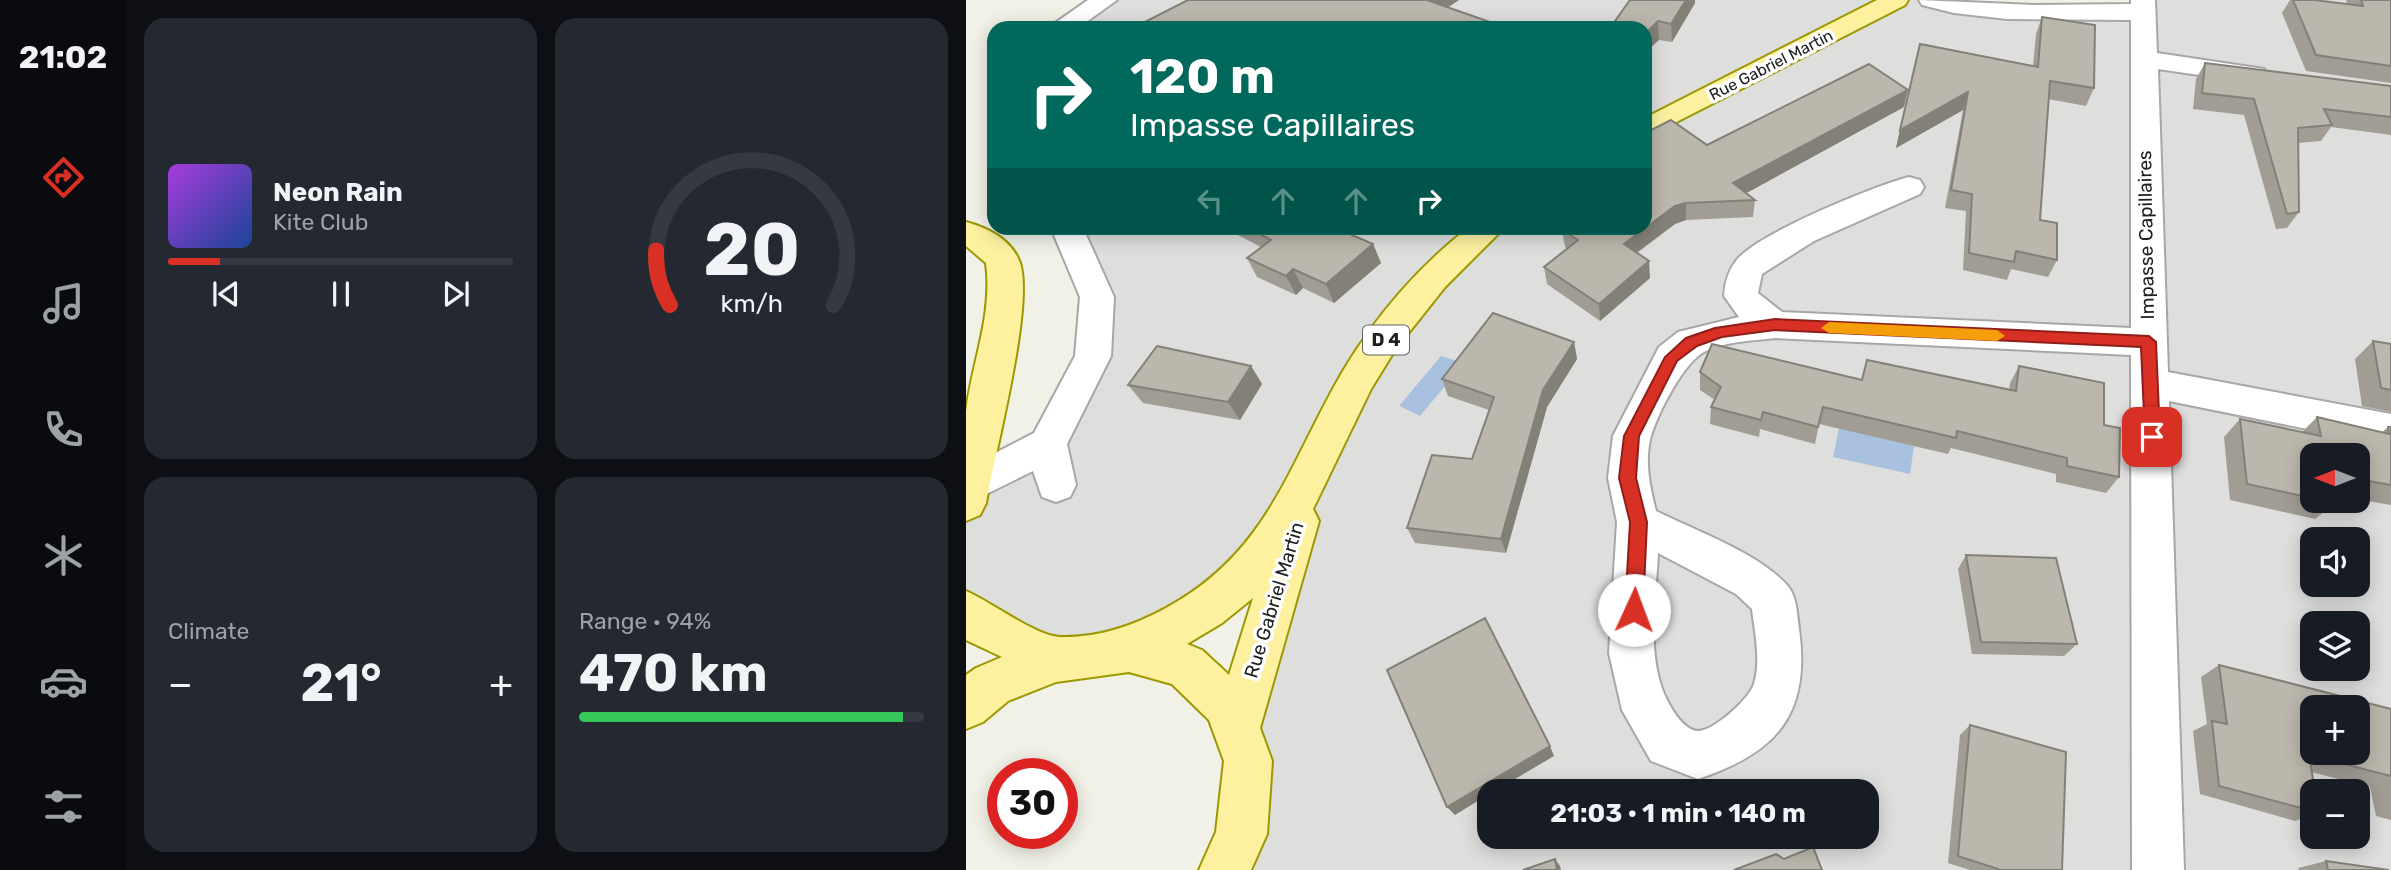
<!DOCTYPE html>
<html lang="en">
<head>
<meta charset="utf-8">
<style>
	:root { --surface:#171b24; --page:#242831; --text:#f1f3f6; --muted:#9ea1a6; --line:#363941; --accent:#d93025 }
	body { margin:0; font-family:Rubik,sans-serif; background:var(--page); color:var(--text); height:100vh; display:flex; flex-direction:column; font-size:26px; white-space:nowrap }
	* { box-sizing:border-box; margin:0 }
	p { font-size:23px; color:var(--muted) }
	.icon { flex:none; width:38px; height:38px; fill:none; stroke:currentColor; stroke-width:2; stroke-linecap:round; stroke-linejoin:round }
	.map { position:relative; flex:1; overflow:hidden }
	.drawer { display:flex; flex-direction:column; gap:18px; padding:18px; background:#0d0f14; width:840px }
	.drawer>* { flex:none }
	.banner { position:absolute; left:21px; top:21px; width:665px; height:214px; border-radius:21px; box-shadow:0 4px 18px #0003; background:#00695c; color:#fff; overflow:hidden }
	.needle { width:46px; rotate:270deg }
	.tools { position:absolute; left:1334px; top:443px; display:grid; gap:14px }
	.tools a { display:grid; place-items:center; width:70px; height:70px; border-radius:14px; background:var(--surface); box-shadow:0 4px 18px #0003; font-size:35px }
	.speed { position:absolute; left:21px; top:758px; display:flex; gap:14px; font-size:35px; font-weight:700; text-align:center }
	.speed>* { display:grid; place-content:center; width:91px; height:91px; border-radius:50%; background:var(--surface); box-shadow:0 4px 18px #0003; line-height:1 }
	.speed .limit { border:10px solid #d22; background:#fff; color:#111 }
	.pin { position:absolute; display:grid; place-items:center; width:60px; height:60px; color:#fff; margin:-30px; border-radius:14px; box-shadow:0 4px 10px #0006 }
	.me { position:absolute; width:77px; margin:-38px; rotate:2deg; stroke-linejoin:round; filter:drop-shadow(0 0 5px #0008) }
	.turn { display:flex; align-items:center; gap:24px; height:147px; padding:0 28px; font-size:32px }
	.turn .icon { width:91px; height:91px; stroke-width:2.5 }
	.turn b { display:block; font-size:49px; line-height:60px }
	.lanes { display:flex; align-items:center; height:66px; padding:0 28px; background:#0003; justify-content:center; gap:35px; direction:ltr }
	.lanes .off { opacity:.35 }
	.big { font-size:52px; font-weight:700; line-height:1.1 }
	.drawer .widget { flex:1; display:flex; flex-direction:column; justify-content:center; gap:10px; min-width:0; padding:0 24px; border-radius:21px; background:var(--page) }
	.drawer .dial { align-items:center; gap:0 }
	.dial svg { height:182px; overflow:visible; fill:none; stroke:var(--line); stroke-width:7; stroke-linecap:round; text-anchor:middle }
	.dial text { fill:var(--text); stroke:none }
	.song { display:flex; align-items:center; gap:21px }
	.cover { width:84px; height:84px; border-radius:10px; background:linear-gradient(135deg,hsl(280 70% 55%),hsl(220 70% 35%)) }
	.played { height:7px; border-radius:4px; background:linear-gradient(90deg,var(--accent) 15%,var(--line) 15%) }
	.keys { display:flex; justify-content:space-around; direction:ltr }
	.heat { display:flex; justify-content:space-between; align-items:center; font-size:38px; direction:ltr }
	.charge { height:10px; border-radius:5px; background:linear-gradient(90deg,#34c759 94%,var(--line) 0) }
	.drawer .tiles { flex:1; display:grid; gap:18px; grid-template-columns:repeat(2,1fr) }
	.trip { position:absolute; left:511px; top:779px; width:402px; height:70px; border-radius:21px; background:var(--surface); box-shadow:0 4px 18px #0003; font-weight:700; line-height:70px; text-align:center }
	main { display:flex; flex:1; min-height:0 }
	.menu { display:flex; flex-direction:column; width:126px; justify-content:space-around; align-items:center; background:#090b0e; color:var(--muted) }
	.menu .icon { width:49px; height:49px }
	.menu .active { color:var(--accent) }
	.menu b { font-size:32px; color:var(--text) }
	.map>svg:first-child { display:block }
	.residential { fill:#dededd; fill-rule:evenodd }
	.water { fill:#a7c1df }
	.lines { fill:none; stroke-linecap:round; stroke-linejoin:round }
	.minor-casing { stroke:#a7a7a7; stroke-width:4 }
	.major-casing { stroke:#9d9800; stroke-width:4 }
	.minor { fill:#fff; fill-rule:evenodd }
	.major { fill:#fdf1a0; fill-rule:evenodd }
	.wall { fill:#a19d94 }
	.shaded-wall { fill:#838078 }
	.building { fill:#bbb7ac; stroke:#838078; stroke-width:2; fill-rule:evenodd }
	.route { fill:#d93025; stroke:#8d1f18; stroke-width:2 }
	.slow { fill:#f59e0b }
	.labels { text-anchor:middle; dominant-baseline:central; stroke-width:7; stroke-linejoin:round; paint-order:stroke }
	.far-street-label { font-size:16px; fill:#202020; stroke:#fff }
	.shield { fill:#fff; stroke:#636363; stroke-width:2 }
	.shield-label { font-size:18px; font-weight:bold; fill:#202020 }
	.street-label { font-size:19px; fill:#202020; stroke:#fff }
</style>
</head>
<body>
<main>
<nav class="menu">
<b>21:02</b>
<svg class="icon active" aria-label="directions" viewBox="0 0 24 24"><path d="M12 3l9 9-9 9-9-9zM9 14v-3h6M13 9l2 2-2 2"/></svg>
<svg class="icon" aria-label="music" viewBox="0 0 24 24"><path d="M9 18V5l10-2v13"/><circle cx="6" cy="18" r="3"/><circle cx="16" cy="16" r="3"/></svg>
<svg class="icon" aria-label="phone" viewBox="0 0 24 24"><path d="M5 4h4l2 5-3 2q2 4 5 5l2-3 5 2v4C11 20 4 13 5 4z"/></svg>
<svg class="icon" aria-label="climate" viewBox="0 0 24 24"><path d="M12 3v18M4 7l16 10M4 17L20 7"/></svg>
<svg class="icon" aria-label="car" viewBox="0 0 24 24"><path d="M5 17H2v-5l4-1 3-4h7l3 4 3 1v5h-3M9 17h6M6 11h13"/><circle cx="7" cy="17" r="2"/><circle cx="17" cy="17" r="2"/></svg>
<svg class="icon" aria-label="filters" viewBox="0 0 24 24"><path d="M4 7h16M4 17h16"/><circle cx="9" cy="7" r="2"/><circle cx="15" cy="17" r="2"/></svg>
</nav>
<section class="drawer">
<div class="tiles">
<div class="widget">
<div class="song"><i class="cover"></i><div><b>Neon Rain</b><p>Kite Club</p></div></div>
<div class="played"></div>
<div class="keys"><svg class="icon" aria-label="previous" viewBox="0 0 24 24"><path d="M18 5L8 12l10 7zM5 5v14"/></svg><svg class="icon" aria-label="pause" viewBox="0 0 24 24"><path d="M8 5v14M16 5v14"/></svg><svg class="icon" aria-label="next" viewBox="0 0 24 24"><path d="M6 5l10 7-10 7zM19 5v14"/></svg></div>
</div>
<div class="widget dial"><svg viewBox="0 0 100 80">
<path d="M14 69A42 42 0 1 1 86 69"/>
<path d="M14 69A42 42 0 0 1 8 45" stroke="#d93025"/>
<text x="50" y="56" font-size="32" font-weight="700">20</text>
<text x="50" y="72" font-size="11">km/h</text>
</svg></div>
<div class="widget"><p>Climate</p>
<div class="heat"><a>−</a><b class="big">21°</b><a>+</a></div>
</div>
<div class="widget"><p>Range · 94%</p><b class="big">470 km</b><div class="charge"></div></div>
</div>
</section>
<div class="map">
<svg width="1425" height="870" viewBox="0 0 1425 870">
	<rect width="100%" height="100%" fill="#f1f1e7"/>
	<path class="residential" d="M139 0H965L989 7 1175 12 1176 0H1425V870H289L282 761 345 476 279 577 90 660 0 612V503L82 444 131 297 101 228H679V28H95ZM1346 455H1391V500H1346ZM1346 539H1391V584H1346ZM1346 623H1391V668H1346ZM1346 707H1391V752H1346ZM523 791H901V836H523ZM1346 791H1391V836H1346Z"/>
	<g class="water">
		<polygon points="475,356 491,361 484,380 454,416 433,406"/>
		<polygon points="873,428 948,446 944,474 867,457"/>
	</g>
	<g class="lines">
		<g class="minor-casing">
			<g id="minor">
				<polygon points="122,0 151,0 112,28 82,28"/>
				<path d="M953 0 1069 5 1165 4V0H1189L1191 53 1298 69 1302 75 1298 81 1288 83 1192 69 1202 372 1425 414V446L1203 401 1218 870H1166L1165 355 809 338C786 341 761 341 740 351 718 361 692 413 685 436 678 461 684 487 690 511 730 531 790 552 820 584 831 595 831 614 833 629 845 715 810 753 732 779L685 761 656 710 643 653 651 522 642 478 647 436 693 347 712 332 773 317 758 296C759 283 762 271 770 261 790 234 908 186 943 177L954 180 958 187 954 194 848 241 796 274 792 293 816 312 1165 328V20L1041 19 988 13 956 5ZM692 553 770 594 786 609C789 634 795 660 788 684 783 699 748 731 732 731 718 730 708 713 702 702 679 659 690 599 692 553Z"/>
				<polygon points="85,228 117,228 148,297 145,356 101,444 110,485 104,497 90,502 76,497 67,471 0,504 0,468 68,433 109,356 114,297"/>
			</g>
		</g>
		<g class="major-casing">
			<g id="major">
				<polygon points="911,0 942,0 939,5 679,138 679,118"/>
				<path d="M0 222C22 228 46 240 54 263 68 306 29 452 20 503L14 515 0 521C0 485 0 447 0 412 6 362 27 315 20 263L0 246Z"/>
				<path d="M502 228H538L479 287 429 350 405 389 347 509 353 521 294 728 306 761 301 834 285 870H233L250 832 258 761 243 720 206 684 163 672 90 682 42 701 17 722 0 729V675L10 668 36 657 0 640V591C22 600 71 637 94 637 132 638 167 626 200 608 303 552 322 465 377 371 409 317 453 266 502 228ZM287 598 263 675 236 650 221 644 256 623Z"/>
			</g>
		</g>
		<use href="#minor" class="minor"/>
		<use href="#major" class="major"/>
	</g>
	<g class="wall">
		<polygon points="720,0 729,0 729,3 706,42 693,40 679,28"/>
		<polygon points="1324,0 1348,0 1381,4 1380,0 1425,0 1425,83 1340,71 1316,13"/>
		<polygon points="1076,17 1128,88 1120,106 1082,99 1074,220 1091,260 1082,277 1045,269 1041,280 997,270 1000,211 979,208 997,110 930,148 954,44 1067,66 1070,34"/>
		<polygon points="1239,63 1425,86 1425,135 1365,127 1355,141 1332,143 1333,212 1321,228 1310,229 1278,115 1227,109 1230,79"/>
		<polygon points="938,107 780,193 789,200 787,217 720,220 709,224 671,253 684,278 634,321 581,284 578,267 601,249 599,247 596,230"/>
		<polygon points="258,228 394,228 387,235 407,244 415,263 368,303 337,288 330,295 291,277 281,258 295,247"/>
		<polygon points="1407,341 1425,344 1425,412 1396,406 1389,359"/>
		<polygon points="608,342 611,359 581,407 540,553 449,543 441,528 506,459 523,410 482,396 476,379"/>
		<polygon points="901,360 1043,390 1044,383 1053,366 1138,425 1153,477 1140,493 1090,482 1090,474 985,448 982,454 853,424 849,444 794,429 793,437 744,424 745,407 749,400 734,390 734,372 896,379"/>
		<polygon points="285,366 296,384 274,420 177,403 162,385"/>
		<polygon points="1351,417 1416,432 1422,427 1425,427 1425,505 1391,499 1391,455 1346,455 1346,500 1368,500 1369,503 1349,519 1264,500 1258,437 1274,419 1336,432"/>
		<polygon points="1000,555 1111,644 1098,656 1006,654 992,569"/>
		<polygon points="1253,665 1425,709 1425,820 1410,816 1404,787 1345,772 1346,815 1329,821 1234,794 1227,731 1241,724 1235,677"/>
		<polygon points="1004,725 1096,870 1004,870 982,863 994,735"/>
		<polygon points="1360,861 1423,870 1333,870 1332,868"/>
	</g>
	<g class="shaded-wall">
		<polygon points="461,0 493,0 465,19"/>
		<polygon points="720,0 729,0 729,3 706,42 705,24"/>
		<polygon points="692,21 693,40 679,53 679,34"/>
		<polygon points="942,90 938,107 766,201 767,183"/>
		<polygon points="1002,92 997,110 930,148 934,130"/>
		<polygon points="720,203 720,220 709,224 659,261 658,244 709,206"/>
		<polygon points="368,228 394,228 376,246"/>
		<polygon points="407,244 415,263 368,303 360,284"/>
		<polygon points="683,261 684,278 634,321 633,304"/>
		<polygon points="327,269 337,288 330,295 320,276"/>
		<polygon points="608,342 611,359 581,407 540,553 535,539 577,390"/>
		<polygon points="285,366 296,384 274,420 262,402"/>
		<polygon points="584,746 588,756 529,791 523,791 523,794 489,815 481,807"/>
		<polygon points="589,859 594,866 595,870 591,870"/>
	</g>
	<g class="building">
		<polygon points="222,0 461,0 541,28 167,28"/>
		<polygon points="664,0 720,0 705,24 692,21 679,34 679,28 644,28"/>
		<polygon points="1327,0 1348,0 1397,6 1395,0 1425,0 1425,66 1350,55"/>
		<polygon points="1076,17 1129,25 1128,88 1084,81 1074,220 1091,223 1091,260 1050,251 1048,262 1003,253 1006,194 985,190 1002,92 934,130 954,44 1072,67"/>
		<polygon points="150,22 164,28 139,28"/>
		<polygon points="1239,63 1425,86 1425,117 1358,109 1366,125 1332,128 1333,212 1321,214 1288,99 1236,93"/>
		<polygon points="903,64 942,90 767,183 789,200 720,203 709,206 658,244 683,261 633,304 578,267 612,240 596,230 599,228 679,228 679,133 705,120 741,145"/>
		<polygon points="283,228 370,228 407,244 360,284 327,269 320,276 281,258 305,240"/>
		<polygon points="527,313 608,342 577,390 535,539 441,528 466,455 506,459 528,397 476,379"/>
		<polygon points="1407,341 1425,344 1425,390 1415,388"/>
		<polygon points="746,344 896,380 901,360 1050,391 1053,366 1138,383 1138,425 1154,428 1153,477 1101,466 1101,458 991,431 990,438 857,407 852,427 797,412 795,420 745,407 755,387 734,372"/>
		<polygon points="191,346 285,366 262,402 162,385"/>
		<polygon points="1351,417 1423,434 1422,427 1425,427 1425,485 1391,479 1391,455 1346,455 1346,498 1281,484 1274,419 1355,436"/>
		<polygon points="1000,555 1090,558 1111,644 1015,642"/>
		<polygon points="519,618 584,746 481,807 421,670"/>
		<path d="M1253 665 1425 709V776L1343 755 1349 791H1346V811L1253 786 1246 721 1261 724ZM1346 707H1391V752H1346Z"/>
		<polygon points="1004,725 1100,752 1096,870 1035,870 992,856"/>
		<polygon points="847,847 856,870 768,870 810,854 818,859"/>
		<polygon points="589,859 591,870 557,870"/>
		<polygon points="1360,861 1423,870 1362,870"/>
	</g>
	<polygon class="route" points="809,319 1183,336 1190,342 1194,437 1186,444 1179,437 1175,347 809,330 756,337 731,346 711,361 673,436 670,478 681,522 677,610 674,616 668,619 661,616 659,610 664,522 653,478 658,436 699,357 720,338 749,328"/>
	<polygon class="slow" points="863,322 1031,330 1039,336 1031,341 863,333 855,328"/>
	<g class="labels">
		<g class="far-street-label">
			<text transform="translate(805 65) rotate(-27)">Rue Gabriel Martin</text>
		</g>
		<rect class="shield" x="397" y="325.5" width="46" height="29" rx="5"/>
		<g class="shield-label">
			<text x="420" y="340">D 4</text>
		</g>
		<g class="street-label">
			<text transform="translate(1180 235) rotate(-91)">Impasse Capillaires</text>
			<text transform="translate(308 600) rotate(-73)">Rue Gabriel Martin</text>
		</g>
	</g>
</svg>
<div class="tools">
<a><svg class="needle" viewBox="-14 -14 28 28"><path d="M0-13l5 13h-10z" fill="#e53935"/><path d="M0 13l5-13h-10z" fill="#9ea1a6"/></svg></a>
<a><svg class="icon" aria-label="sound" viewBox="0 0 24 24"><path d="M4 9h4l5-4v14l-5-4H4zM17 9q2 3 0 6"/></svg></a>
<a><svg class="icon" aria-label="layers" viewBox="0 0 24 24"><path d="M12 4l9 5-9 5-9-5zM3 14l9 5 9-5"/></svg></a>
<a>+</a>
<a>−</a>
</div>
<div class="speed"><div class="limit">30</div></div>
<div class="pin" style="left:1186px;top:437px;background:#d93025"><svg class="icon" aria-label="arrive" viewBox="0 0 24 24"><path d="M6 21V4h12l-3 4 3 4H6"/></svg></div>
<svg class="me" style="left:668px;top:610px" viewBox="-20 -20 40 40"><circle r="19" fill="#fff"/><path d="M0-13L10 11 0 6-10 11z" fill="#d93025"/></svg>
<div class="trip">21:03 · 1 min · 140 m</div>
<div class="banner">
<div class="turn"><svg class="icon" aria-label="right" viewBox="0 0 24 24"><path d="M7 20v-9h11M14 6l5 5-5 5"/></svg><div><b>120 m</b>Impasse Capillaires</div></div>
<div class="lanes"><svg class="icon off" aria-label="left" viewBox="0 0 24 24"><path d="M17 20v-9H6M10 6l-5 5 5 5"/></svg><svg class="icon off" aria-label="ahead" viewBox="0 0 24 24"><path d="M12 20V5M6 11l6-6 6 6"/></svg><svg class="icon off" aria-label="ahead" viewBox="0 0 24 24"><path d="M12 20V5M6 11l6-6 6 6"/></svg><svg class="icon" aria-label="right" viewBox="0 0 24 24"><path d="M7 20v-9h11M14 6l5 5-5 5"/></svg></div>
</div>
</div>
</main>
</body>
</html>
